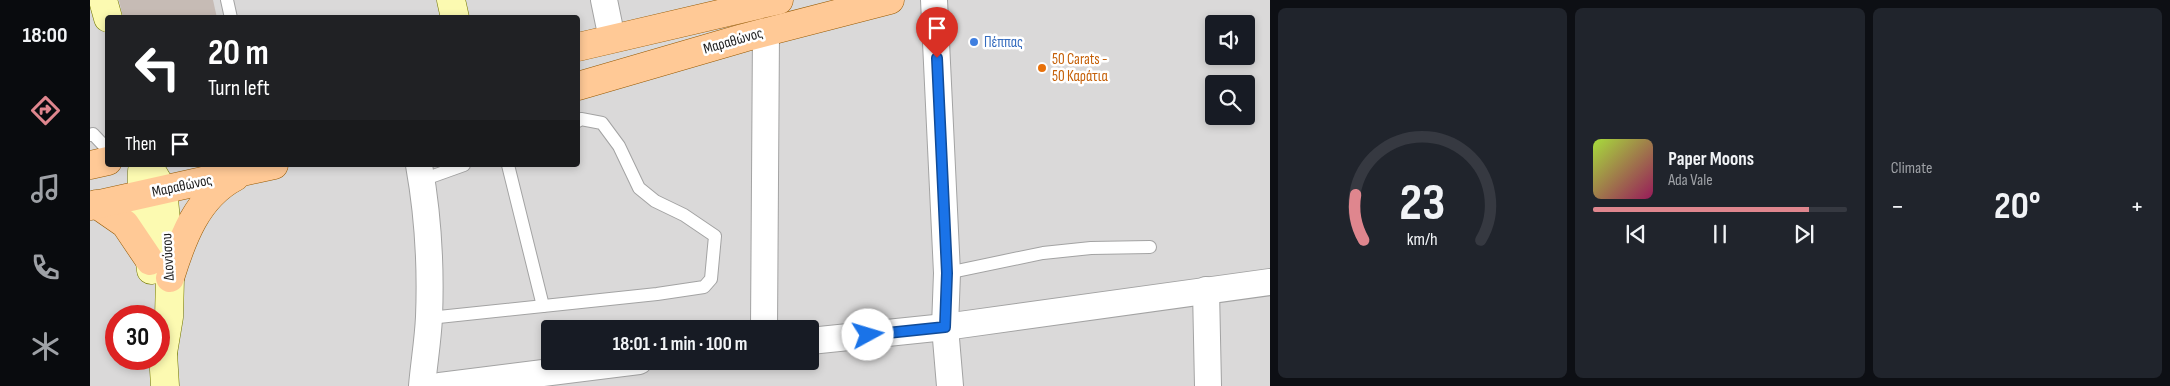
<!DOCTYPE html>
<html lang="en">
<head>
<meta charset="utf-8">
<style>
	:root { --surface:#171b24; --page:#20242c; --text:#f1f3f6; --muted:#9ea1a6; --line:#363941; --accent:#df868e }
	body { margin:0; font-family:"Sofia Sans Condensed",sans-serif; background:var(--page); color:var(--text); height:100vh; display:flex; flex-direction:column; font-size:19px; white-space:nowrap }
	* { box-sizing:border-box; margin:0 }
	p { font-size:16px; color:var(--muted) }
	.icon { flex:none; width:28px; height:28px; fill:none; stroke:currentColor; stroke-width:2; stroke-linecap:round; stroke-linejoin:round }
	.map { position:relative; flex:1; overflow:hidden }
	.sheet { display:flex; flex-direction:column; gap:8px; padding:8px; background:#0d0f14; width:900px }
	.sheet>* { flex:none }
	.banner { position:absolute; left:15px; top:15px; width:475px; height:152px; border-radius:5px; box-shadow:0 2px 8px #0003; background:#202124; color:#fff; overflow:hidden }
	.buttons { position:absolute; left:1115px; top:15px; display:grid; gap:10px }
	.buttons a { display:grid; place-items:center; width:50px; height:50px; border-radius:5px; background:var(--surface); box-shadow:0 2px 8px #0003; font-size:25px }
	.speed { position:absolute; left:15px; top:305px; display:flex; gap:10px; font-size:25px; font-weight:700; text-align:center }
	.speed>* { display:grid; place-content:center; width:65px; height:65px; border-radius:50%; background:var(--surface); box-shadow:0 2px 8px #0003; line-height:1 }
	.speed .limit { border:8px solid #d22; background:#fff; color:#111 }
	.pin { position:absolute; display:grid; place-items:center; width:42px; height:42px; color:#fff; margin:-51px -21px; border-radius:50% 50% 50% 0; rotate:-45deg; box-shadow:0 0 5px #0007 }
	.pin .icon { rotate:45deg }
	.me { position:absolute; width:55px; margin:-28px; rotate:84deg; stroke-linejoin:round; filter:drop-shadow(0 0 4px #0008) }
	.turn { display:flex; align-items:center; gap:18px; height:105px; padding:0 20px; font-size:22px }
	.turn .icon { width:65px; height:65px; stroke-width:2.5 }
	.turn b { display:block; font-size:35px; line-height:42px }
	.then { display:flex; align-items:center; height:48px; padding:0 20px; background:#0003; gap:10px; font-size:19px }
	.big { font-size:38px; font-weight:700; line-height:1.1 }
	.sheet .tile { flex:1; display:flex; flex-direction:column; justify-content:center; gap:8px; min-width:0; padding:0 18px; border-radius:8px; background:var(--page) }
	.sheet .dial { align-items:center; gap:0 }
	.dial svg { height:130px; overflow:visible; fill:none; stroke:var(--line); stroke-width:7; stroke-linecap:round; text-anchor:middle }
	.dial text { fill:var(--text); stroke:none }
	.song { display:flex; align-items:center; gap:15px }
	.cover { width:60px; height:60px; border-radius:8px; background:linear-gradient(135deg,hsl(80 70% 55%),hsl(330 70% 35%)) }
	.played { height:5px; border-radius:2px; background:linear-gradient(90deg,var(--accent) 85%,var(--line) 85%) }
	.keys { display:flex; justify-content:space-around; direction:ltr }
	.heat { display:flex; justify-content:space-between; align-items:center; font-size:28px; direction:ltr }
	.sheet .tiles { flex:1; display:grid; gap:8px; grid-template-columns:repeat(3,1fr) }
	.trip { position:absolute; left:451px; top:320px; width:278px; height:50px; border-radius:5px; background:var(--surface); box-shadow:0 2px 8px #0003; font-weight:700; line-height:50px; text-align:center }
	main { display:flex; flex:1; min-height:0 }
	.dock { display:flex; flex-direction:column; width:90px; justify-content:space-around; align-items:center; background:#090b0e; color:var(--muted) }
	.dock .icon { width:35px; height:35px }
	.dock .selected { color:var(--accent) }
	.dock b { font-size:22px; color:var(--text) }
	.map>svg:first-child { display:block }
	.residential { fill:#dad9d9; fill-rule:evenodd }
	.building { fill:#c6bbb5 }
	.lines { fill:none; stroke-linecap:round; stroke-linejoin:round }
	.lane-casing { stroke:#a3a3a3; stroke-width:14 }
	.street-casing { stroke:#a3a3a3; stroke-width:28 }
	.secondary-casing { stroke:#737700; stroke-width:29 }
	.primary-casing { stroke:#955800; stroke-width:29 }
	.lane { stroke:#fff; stroke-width:12 }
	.street { stroke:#fff; stroke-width:26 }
	.secondary { stroke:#fcfab1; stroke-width:28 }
	.primary { stroke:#ffc996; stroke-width:28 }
	.route-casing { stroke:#114b97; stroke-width:12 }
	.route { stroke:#1a73e8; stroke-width:9 }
	.shop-dot { fill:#3f7fe0; stroke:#fff; stroke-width:2 }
	.food-dot { fill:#e8710a; stroke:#fff; stroke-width:2 }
	.labels { text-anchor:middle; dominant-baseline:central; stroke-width:5; stroke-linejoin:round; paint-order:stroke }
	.street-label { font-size:15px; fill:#1c1c1c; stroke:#fff }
	.shop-label { font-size:15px; fill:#366cbe; stroke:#fff; text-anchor:start }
	.food-label { font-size:15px; fill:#c56008; stroke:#fff; text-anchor:start }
</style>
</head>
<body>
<main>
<nav class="dock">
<b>18:00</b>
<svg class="icon selected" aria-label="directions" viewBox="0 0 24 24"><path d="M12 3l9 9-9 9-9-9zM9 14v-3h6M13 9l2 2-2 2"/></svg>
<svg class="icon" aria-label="music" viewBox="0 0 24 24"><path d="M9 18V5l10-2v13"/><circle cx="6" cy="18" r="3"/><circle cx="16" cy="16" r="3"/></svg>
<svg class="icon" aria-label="phone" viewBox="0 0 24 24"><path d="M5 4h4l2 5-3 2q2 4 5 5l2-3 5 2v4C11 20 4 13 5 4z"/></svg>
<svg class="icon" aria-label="climate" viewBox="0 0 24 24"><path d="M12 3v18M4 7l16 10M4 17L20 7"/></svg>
</nav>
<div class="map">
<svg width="1180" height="386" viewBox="0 0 1180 386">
	<rect width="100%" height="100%" fill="#eee9e1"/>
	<path class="residential" d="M0 0H1180V386H0ZM18 18H488V165H18ZM1124 24H1156V56H1124ZM1124 84H1156V116H1124ZM26 316H69V359H26ZM460 329H720V361H460Z"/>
	<polygon class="building" points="29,0 123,0 127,18 33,18"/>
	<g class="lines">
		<g class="lane-casing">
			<g id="lane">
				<polyline points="137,0 141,18"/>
				<polyline points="0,135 3,134 18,150"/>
				<polyline points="418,165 453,306"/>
				<polyline points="332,180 374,165"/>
				<polyline points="857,273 953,253 1001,248 1060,247"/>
				<polyline points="339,318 567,294 614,287 621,279 625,236 594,215 565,201 549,188 529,146 512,123 491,119 488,121"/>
			</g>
		</g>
		<g class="street-casing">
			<g id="street">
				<polyline points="514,0 522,39"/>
				<polyline points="844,0 857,273 855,327 860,386"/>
				<path d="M329 165C338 215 341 267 339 317 338 340 334 363 332 386"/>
				<polyline points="1116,290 1118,386"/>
				<polyline points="674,329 676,32"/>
				<polyline points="720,341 855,327 1180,282"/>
				<polyline points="350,386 549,361"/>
			</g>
		</g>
		<g class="secondary-casing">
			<g id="secondary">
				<polyline points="13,0 18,18"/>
				<polyline points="361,0 365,18"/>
				<polyline points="58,165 73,190 77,230 80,278 79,317 73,353"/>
				<polyline points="52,171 52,194 61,270"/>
				<polyline points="70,335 73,353 75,386"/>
			</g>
		</g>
		<g class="primary-casing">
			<g id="primary">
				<polyline points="488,47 689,0"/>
				<polyline points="488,86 653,38 800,0"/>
				<polyline points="0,165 18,161"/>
				<polyline points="6,204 35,224 60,261"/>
				<polyline points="0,206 184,165"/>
				<path d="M80 278C92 239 107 197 145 177"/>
			</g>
		</g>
		<use href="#lane" class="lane"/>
		<use href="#street" class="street"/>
		<use href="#secondary" class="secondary"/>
		<use href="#primary" class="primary"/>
	</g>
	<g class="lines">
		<g class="route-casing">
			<polyline id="route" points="778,335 855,327 857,273 847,58"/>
		</g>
		<use href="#route" class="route"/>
	</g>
	<circle class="shop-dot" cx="884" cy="42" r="5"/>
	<circle class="food-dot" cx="952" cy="68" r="5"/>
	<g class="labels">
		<g class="street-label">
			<text transform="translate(643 41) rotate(-16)">Μαραθώνος</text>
			<text transform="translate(92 186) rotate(-12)">Μαραθώνος</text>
			<text transform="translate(78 257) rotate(-93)">Διονύσου</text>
		</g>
		<g class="shop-label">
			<text x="894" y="42">Πέππας</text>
		</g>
		<g class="food-label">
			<text x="962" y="59">50 Carats -<tspan x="962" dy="17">50 Καράτια</tspan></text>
		</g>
	</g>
</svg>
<div class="buttons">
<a><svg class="icon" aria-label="sound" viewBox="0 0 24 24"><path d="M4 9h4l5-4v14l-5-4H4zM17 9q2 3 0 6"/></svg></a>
<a><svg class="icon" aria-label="search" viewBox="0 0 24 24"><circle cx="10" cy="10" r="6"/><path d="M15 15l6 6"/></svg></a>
</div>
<div class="speed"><div class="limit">30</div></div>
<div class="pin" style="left:847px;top:58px;background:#d93025"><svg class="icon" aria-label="arrive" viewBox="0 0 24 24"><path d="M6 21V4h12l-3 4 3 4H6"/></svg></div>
<svg class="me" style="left:778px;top:335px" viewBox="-20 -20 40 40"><circle r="19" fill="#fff"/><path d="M0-13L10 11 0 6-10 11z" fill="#1a73e8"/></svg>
<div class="trip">18:01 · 1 min · 100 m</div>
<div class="banner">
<div class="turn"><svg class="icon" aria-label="left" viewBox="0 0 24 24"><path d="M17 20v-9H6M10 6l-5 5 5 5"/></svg><div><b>20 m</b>Turn left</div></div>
<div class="then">Then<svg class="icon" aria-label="arrive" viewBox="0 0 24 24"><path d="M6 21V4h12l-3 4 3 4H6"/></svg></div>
</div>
</div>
<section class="sheet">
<div class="tiles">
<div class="tile dial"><svg viewBox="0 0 100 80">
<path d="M14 69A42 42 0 1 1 86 69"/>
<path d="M14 69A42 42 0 0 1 9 41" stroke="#df868e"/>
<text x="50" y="56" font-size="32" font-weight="700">23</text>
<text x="50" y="72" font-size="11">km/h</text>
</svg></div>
<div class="tile">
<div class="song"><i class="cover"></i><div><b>Paper Moons</b><p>Ada Vale</p></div></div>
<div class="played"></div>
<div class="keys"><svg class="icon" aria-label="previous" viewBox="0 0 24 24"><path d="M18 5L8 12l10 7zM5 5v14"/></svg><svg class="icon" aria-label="pause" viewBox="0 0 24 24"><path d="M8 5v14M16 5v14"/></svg><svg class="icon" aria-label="next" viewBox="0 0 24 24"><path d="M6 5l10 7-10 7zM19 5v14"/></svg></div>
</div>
<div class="tile"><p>Climate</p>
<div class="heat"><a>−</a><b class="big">20°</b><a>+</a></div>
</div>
</div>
</section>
</main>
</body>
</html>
